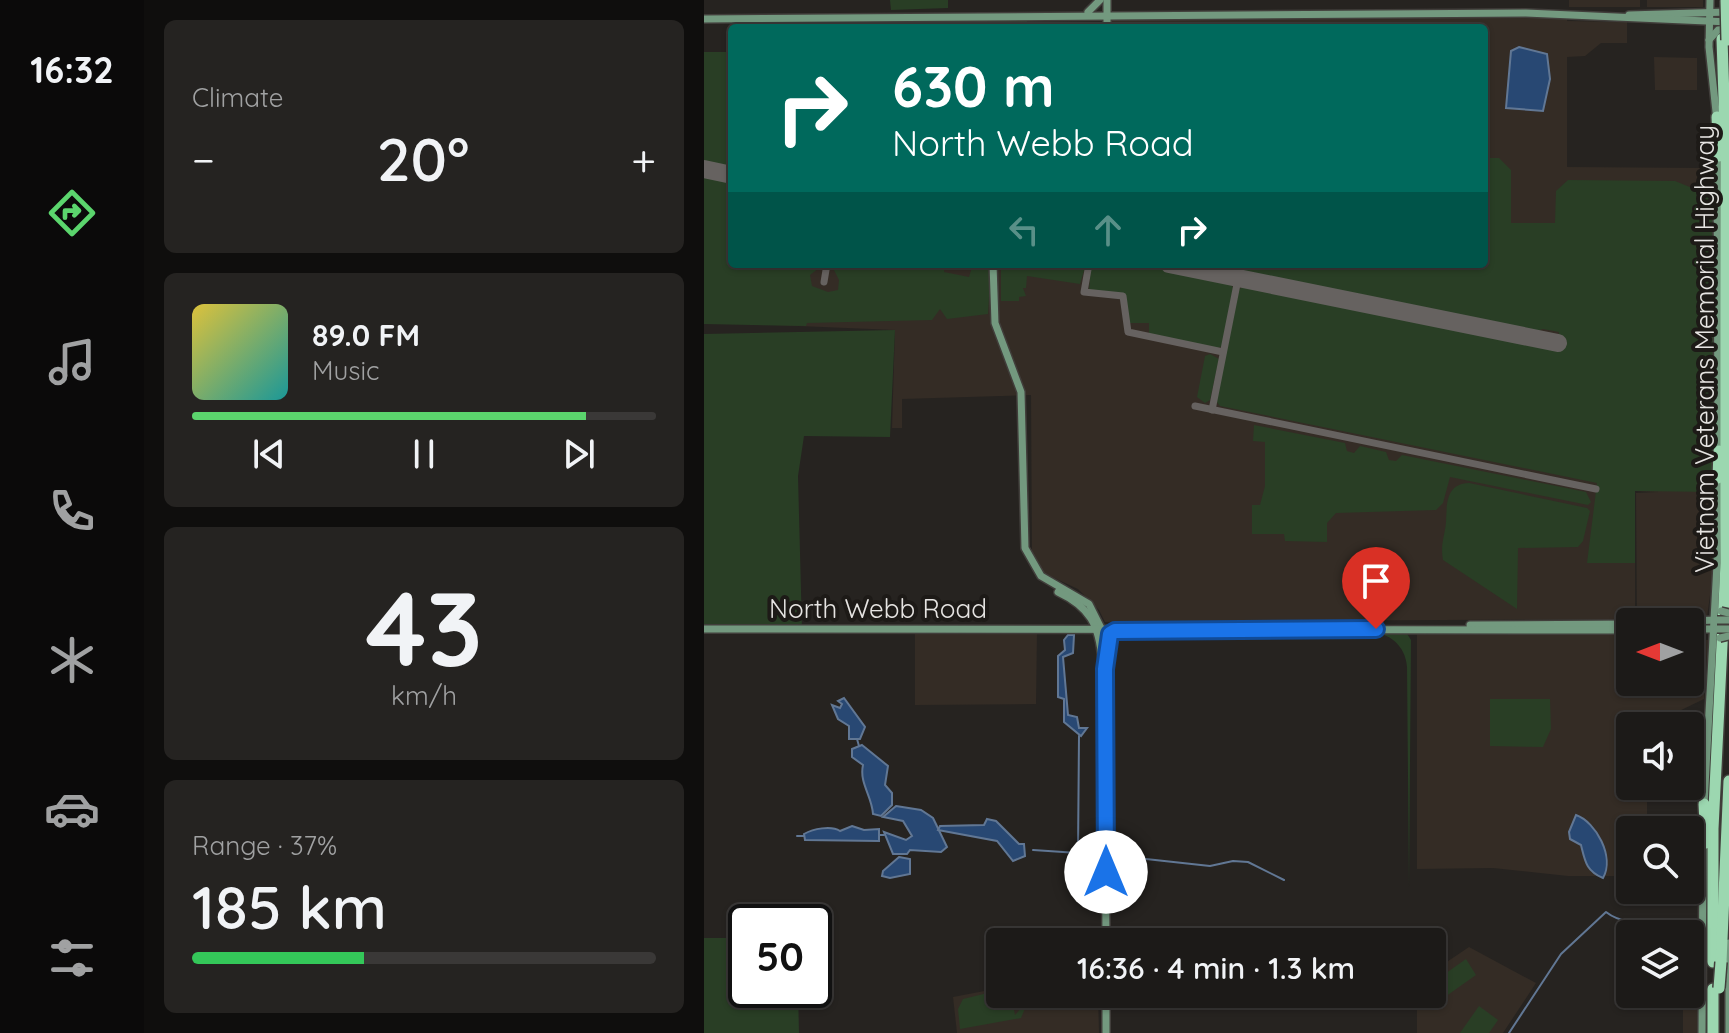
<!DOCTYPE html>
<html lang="en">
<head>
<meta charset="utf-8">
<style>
	:root { --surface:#1c1a18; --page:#252321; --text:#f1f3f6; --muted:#a0a1a2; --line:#3a3837; --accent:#5bd56d }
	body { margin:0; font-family:Quicksand,sans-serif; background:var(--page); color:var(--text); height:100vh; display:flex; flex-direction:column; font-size:30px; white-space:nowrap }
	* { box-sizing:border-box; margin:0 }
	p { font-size:26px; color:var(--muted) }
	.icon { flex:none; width:44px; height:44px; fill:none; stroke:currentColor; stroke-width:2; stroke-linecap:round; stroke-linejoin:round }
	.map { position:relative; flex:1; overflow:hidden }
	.drawer { display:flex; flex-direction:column; gap:20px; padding:20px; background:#0f0e0d; width:560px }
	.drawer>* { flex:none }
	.guide { position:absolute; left:24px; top:24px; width:760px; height:244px; border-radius:8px; box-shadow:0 2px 6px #0004,0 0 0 2px var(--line); background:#00695c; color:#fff; overflow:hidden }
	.needle { width:52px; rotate:270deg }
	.tools { position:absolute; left:912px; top:608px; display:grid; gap:16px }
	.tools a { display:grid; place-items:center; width:88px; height:88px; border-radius:8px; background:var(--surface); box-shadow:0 2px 6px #0004,0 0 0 2px var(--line); font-size:40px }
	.speed { position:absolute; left:24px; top:904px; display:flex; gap:16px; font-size:40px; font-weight:700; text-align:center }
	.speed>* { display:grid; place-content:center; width:104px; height:104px; border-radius:50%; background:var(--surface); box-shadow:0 2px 6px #0004,0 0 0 2px var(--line); line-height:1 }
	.speed .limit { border:4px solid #111; border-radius:12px; background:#fff; color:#111 }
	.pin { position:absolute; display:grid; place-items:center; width:68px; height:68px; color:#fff; margin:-82px -34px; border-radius:50% 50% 50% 0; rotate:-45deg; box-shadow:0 0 8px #0007 }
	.pin .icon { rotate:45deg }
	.me { position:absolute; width:88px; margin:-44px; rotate:0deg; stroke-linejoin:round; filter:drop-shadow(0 0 6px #0008) }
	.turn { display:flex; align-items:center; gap:28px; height:168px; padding:0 32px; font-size:36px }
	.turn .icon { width:104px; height:104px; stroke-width:2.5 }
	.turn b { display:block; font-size:56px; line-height:68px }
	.lanes { display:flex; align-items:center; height:76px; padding:0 32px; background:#0003; justify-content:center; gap:40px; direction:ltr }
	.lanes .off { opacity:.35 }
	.big { font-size:60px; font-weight:600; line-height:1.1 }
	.drawer .widget { flex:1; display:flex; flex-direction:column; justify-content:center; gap:12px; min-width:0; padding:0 28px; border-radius:12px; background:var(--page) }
	.drawer .dial { align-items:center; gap:0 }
	.dial b { font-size:104px; line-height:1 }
	.song { display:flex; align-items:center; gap:24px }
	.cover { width:96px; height:96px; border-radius:12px; background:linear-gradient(135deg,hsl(50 70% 55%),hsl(180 70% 35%)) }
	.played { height:8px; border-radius:4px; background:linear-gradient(90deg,var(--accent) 85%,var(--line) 85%) }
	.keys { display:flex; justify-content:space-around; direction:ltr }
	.heat { display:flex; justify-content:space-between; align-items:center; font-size:44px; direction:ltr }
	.charge { height:12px; border-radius:6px; background:linear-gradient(90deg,#34c759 37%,var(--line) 0) }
	.trip { position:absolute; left:282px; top:928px; width:460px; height:80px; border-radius:8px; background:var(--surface); box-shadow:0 2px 6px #0004,0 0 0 2px var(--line); font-weight:600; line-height:80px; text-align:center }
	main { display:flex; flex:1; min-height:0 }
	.tabs { display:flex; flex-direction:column; width:144px; justify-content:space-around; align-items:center; background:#0b0a0a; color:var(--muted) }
	.tabs .icon { width:56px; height:56px }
	.tabs .active { color:var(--accent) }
	.tabs b { font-size:36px; color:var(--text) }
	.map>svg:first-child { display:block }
	.built { fill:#342c25 }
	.green { fill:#293e25 }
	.water { fill:#284873; stroke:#617794; stroke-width:2 }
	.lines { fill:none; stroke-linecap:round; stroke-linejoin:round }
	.stream { stroke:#617794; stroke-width:2 }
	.taxiway { stroke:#666260; stroke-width:7 }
	.runway { stroke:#666260; stroke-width:18 }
	.secondary-casing { stroke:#413e3b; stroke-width:10 }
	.motorway-casing { stroke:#413e3b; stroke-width:14 }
	.secondary { stroke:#73997f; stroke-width:7 }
	.motorway { stroke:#9cd7b0; stroke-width:11 }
	.secondary-bridge-casing { stroke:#413e3b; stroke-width:10; stroke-linecap:butt }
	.motorway-bridge-casing { stroke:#413e3b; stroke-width:14; stroke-linecap:butt }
	.secondary-bridge { stroke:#73997f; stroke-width:7 }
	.motorway-bridge { stroke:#9cd7b0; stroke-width:11 }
	.route-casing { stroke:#114b97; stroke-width:20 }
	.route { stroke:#1a73e8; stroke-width:14 }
	.labels { text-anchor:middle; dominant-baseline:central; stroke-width:8; stroke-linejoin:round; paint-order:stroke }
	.street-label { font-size:26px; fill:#e6e4e2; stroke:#1d1a17 }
</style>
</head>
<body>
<main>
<nav class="tabs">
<b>16:32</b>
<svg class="icon active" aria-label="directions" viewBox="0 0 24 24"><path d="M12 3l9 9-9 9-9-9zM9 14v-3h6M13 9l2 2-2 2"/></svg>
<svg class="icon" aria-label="music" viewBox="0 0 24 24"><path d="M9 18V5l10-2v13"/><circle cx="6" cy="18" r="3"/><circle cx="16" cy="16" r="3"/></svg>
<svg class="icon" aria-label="phone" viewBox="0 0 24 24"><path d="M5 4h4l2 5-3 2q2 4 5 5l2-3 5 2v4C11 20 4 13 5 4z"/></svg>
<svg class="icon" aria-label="climate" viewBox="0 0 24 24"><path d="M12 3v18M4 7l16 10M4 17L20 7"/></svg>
<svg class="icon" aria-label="car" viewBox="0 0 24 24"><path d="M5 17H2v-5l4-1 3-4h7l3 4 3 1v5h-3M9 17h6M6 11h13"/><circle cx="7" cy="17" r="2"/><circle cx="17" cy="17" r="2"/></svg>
<svg class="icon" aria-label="filters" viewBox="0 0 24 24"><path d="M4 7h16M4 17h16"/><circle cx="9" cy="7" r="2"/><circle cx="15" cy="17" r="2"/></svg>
</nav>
<section class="drawer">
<div class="widget"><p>Climate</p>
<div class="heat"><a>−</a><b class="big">20°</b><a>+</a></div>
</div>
<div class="widget">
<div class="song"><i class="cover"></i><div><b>89.0 FM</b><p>Music</p></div></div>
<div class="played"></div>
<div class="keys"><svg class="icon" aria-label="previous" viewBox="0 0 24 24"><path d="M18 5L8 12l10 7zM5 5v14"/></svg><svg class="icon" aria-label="pause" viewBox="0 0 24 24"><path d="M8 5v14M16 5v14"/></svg><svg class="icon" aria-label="next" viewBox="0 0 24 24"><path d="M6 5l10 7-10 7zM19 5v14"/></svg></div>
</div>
<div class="widget dial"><b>43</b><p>km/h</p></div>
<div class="widget"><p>Range · 37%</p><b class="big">185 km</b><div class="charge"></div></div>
</section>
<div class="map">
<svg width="1025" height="1033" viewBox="0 0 1025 1033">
	<rect width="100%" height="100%" fill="#262320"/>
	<g class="built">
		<rect x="865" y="0" width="71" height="7"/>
		<rect x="943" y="0" width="56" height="7"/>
		<polygon points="400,12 863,18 863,21 923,22 923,43 897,43 881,56 863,57 863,167 1000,168 1001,492 1009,492 1009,574 1003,617 933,619 932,493 954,492 931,491 931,619 401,622 395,610 374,589 337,572 328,562 327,395 198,399 198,428 188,428 191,330 0,322 0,93 28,93 28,264 780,264 780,28 400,28"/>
		<polygon points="950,57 993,58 993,90 951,90"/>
		<polygon points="333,631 332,704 211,705 211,632"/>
		<polygon points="713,634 926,634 926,682 986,682 986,638 1004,640 1000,699 971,713 944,713 943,726 926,726 926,786 943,786 943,830 926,830 926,876 864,876 789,868 713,869"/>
		<polygon points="986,934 995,934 996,1033 979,1033 979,994 986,994"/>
		<polygon points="765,947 832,983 799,1033 713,1033 713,994 728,994 728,972"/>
		<polygon points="296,988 296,994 394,994 395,1033 253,1033 249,997"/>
	</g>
	<g class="green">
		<polygon points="186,0 244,0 244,8 187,10"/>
		<polygon points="69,18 323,20 323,28 69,28"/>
		<polygon points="0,52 28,52 28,159 21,166 0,162"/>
		<polygon points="780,158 795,158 807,170 807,223 851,223 852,191 864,180 971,181 993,190 1011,190 1012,492 931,491 931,563 883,563 893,483 516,406 512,401 535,290 539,286 852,349 855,332 839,329 828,332 540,271 540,264 780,264"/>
		<polygon points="0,175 28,181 28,264 120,264 106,275 108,286 124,292 134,290 135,280 127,264 241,264 240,272 265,277 269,264 287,264 284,314 243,319 236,309 228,320 103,323 102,326 0,324"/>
		<polygon points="297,264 382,264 376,284 323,276 322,288 319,288 322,296 315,297 315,301 297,301"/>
		<polygon points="387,264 434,264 526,283 529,288 518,346 512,349 445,335 445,323 425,323 421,295 385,292"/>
		<polygon points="191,330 186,437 100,436 94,476 98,629 0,629 0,334"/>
		<polygon points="506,354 515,359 506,400 501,403 493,397 501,356"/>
		<polygon points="550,425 641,443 643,451 650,453 656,446 682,452 685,460 692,461 698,455 882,492 887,502 884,505 746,477 739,503 732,510 632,513 623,523 623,542 581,541 580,534 548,534 548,505 556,505 561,486 561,442 549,441"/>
		<path d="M765 483 883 508 886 511 879 541 874 547 814 548 813 609 739 560C736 545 741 535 742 522 743 505 741 484 765 483Z"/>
		<path d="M702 632 707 640 705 887 703 667C702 650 691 637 674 633H468Z"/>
		<polygon points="786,699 846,699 847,729 839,747 786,746"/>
		<polygon points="467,934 704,934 704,938 482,936 471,940"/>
		<polygon points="0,938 42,938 42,990 94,990 95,1033 0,1033"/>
		<polygon points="762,959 772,975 738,999 728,983"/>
		<polygon points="296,990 296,994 307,994 311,1015 319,1006 313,994 320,996 322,1006 317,1018 256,1029 254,1009 259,999"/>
		<polygon points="775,1006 794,1020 785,1033 756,1033"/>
	</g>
	<g class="water">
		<polygon points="815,47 843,54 846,79 839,111 802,108 807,51"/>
		<polygon points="364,635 370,635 369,653 359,657 364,715 373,717 375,728 383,728 377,736 360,722 360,699 354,697 354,656 361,650 360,640"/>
		<polygon points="140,698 161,727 156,739 145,739 145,726 134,719 128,705 136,708 138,704 134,701"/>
		<path d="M158 745 184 766 181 785 188 793V805L177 816 169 814C168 796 155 783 159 765L148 757V749Z"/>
		<polygon points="192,806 217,810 229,818 243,847 237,852 206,850 203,854 189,854 180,832 202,840 208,836 199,821 179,817"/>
		<path d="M872 815C892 822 911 857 899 878 882 871 881 861 877 845L866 839 865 832Z"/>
		<polygon points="283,819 292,821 315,844 320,844 321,856 309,861 293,841 234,830 236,826 280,825"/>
		<path d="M148 826 160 830 175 829V841L101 840 100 834C109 829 127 825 136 831Z"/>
		<polygon points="195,857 206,859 206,874 186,878 178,876 179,871"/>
	</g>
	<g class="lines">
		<g class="stream">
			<polyline points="153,739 155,746"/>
			<polyline points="176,835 180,835"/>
			<polyline points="93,836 100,836"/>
			<polyline points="329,850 374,853 397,860"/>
			<polyline points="374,853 375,736"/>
			<polyline points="406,861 442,859 506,866 529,861 544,862 580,880"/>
			<path d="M805 1033 857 954 902 912C926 931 964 918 993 926"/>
		</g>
		<g class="taxiway">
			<polyline points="18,173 28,167"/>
			<polyline points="385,264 380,292 419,296 424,332 519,352"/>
			<polyline points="120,282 123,264"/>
			<polyline points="491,406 892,489"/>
			<polyline points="508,410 537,264"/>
		</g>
		<g class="runway">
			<polyline points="0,169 28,175"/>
			<polyline points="465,264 854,343"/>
		</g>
		<g class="secondary-casing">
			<g id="secondary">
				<polyline points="403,0 403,28"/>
				<polyline points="1006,0 1005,47 1013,121"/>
				<polyline points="384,12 396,0"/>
				<polyline points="925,15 1024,12"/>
				<polyline points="0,19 822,13 1025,22"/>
				<polyline points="1005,40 1014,30 1025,29"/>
				<polyline points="1013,154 1014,453"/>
				<polyline points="289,264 291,323 317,392 321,548 337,576 385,604 400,634 402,942"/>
				<path d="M354 592C386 607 395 625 398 660"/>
				<polyline points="966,622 1011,620"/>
				<polyline points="766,625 926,624"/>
				<polyline points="442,626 526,626"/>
				<polyline points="0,629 926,630"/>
				<polyline points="986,629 1012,629"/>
				<polyline points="1000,805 1013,564 1014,478"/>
				<polyline points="402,1033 402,994"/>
				<polyline points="998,1033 999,841"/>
				<polyline points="1025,1033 1025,943"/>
			</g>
		</g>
		<g class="motorway-casing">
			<g id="motorway">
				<polyline points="1013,117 1015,156"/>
				<polyline points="1014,478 1015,451"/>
				<polyline points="1000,804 1002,843"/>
				<polyline points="1009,962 1009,829 1022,563 1022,157 1018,39"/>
				<polyline points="1017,962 1025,781"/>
				<polyline points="1009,1033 1009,989"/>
			</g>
		</g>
		<use href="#secondary" class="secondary"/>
		<use href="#motorway" class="motorway"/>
		<g class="secondary-bridge-casing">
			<g id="secondary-bridge">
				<polyline points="1017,611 1025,613"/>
				<polyline points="1013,620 1025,620"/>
				<polyline points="1013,629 1025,629"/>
				<polyline points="1016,638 1025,636"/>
			</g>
		</g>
		<g class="motorway-bridge-casing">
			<g id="motorway-bridge">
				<polyline points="1022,0 1023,40"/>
				<polyline points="1015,988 1017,962"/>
			</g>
		</g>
		<use href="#secondary-bridge" class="secondary-bridge"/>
		<use href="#motorway-bridge" class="motorway-bridge"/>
	</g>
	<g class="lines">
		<g class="route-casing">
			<polyline id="route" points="402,872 401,669 406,634 411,631 672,629"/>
		</g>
		<use href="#route" class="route"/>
	</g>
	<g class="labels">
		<g class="street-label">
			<text transform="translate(1000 349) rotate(-90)">Vietnam Veterans Memorial Highway</text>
			<text x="174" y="608">North Webb Road</text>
		</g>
	</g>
</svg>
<div class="tools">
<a><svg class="needle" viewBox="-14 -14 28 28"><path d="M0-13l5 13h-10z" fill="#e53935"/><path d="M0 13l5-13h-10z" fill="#a0a1a2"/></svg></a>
<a><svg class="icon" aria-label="sound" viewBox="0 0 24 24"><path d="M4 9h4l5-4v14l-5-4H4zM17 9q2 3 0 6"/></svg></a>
<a><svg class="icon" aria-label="search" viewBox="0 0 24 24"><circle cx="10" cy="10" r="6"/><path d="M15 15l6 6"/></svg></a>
<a><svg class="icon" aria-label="layers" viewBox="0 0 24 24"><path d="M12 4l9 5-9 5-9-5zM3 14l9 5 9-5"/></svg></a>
</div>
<div class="speed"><div class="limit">50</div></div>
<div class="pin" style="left:672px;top:629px;background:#d93025"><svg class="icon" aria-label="arrive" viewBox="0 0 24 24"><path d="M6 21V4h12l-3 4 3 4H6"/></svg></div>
<svg class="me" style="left:402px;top:872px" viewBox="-20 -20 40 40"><circle r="19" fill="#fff"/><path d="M0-13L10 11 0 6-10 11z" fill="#1a73e8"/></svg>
<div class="trip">16:36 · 4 min · 1.3 km</div>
<div class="guide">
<div class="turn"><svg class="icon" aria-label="right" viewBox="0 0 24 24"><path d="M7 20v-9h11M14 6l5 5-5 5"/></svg><div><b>630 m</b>North Webb Road</div></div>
<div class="lanes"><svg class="icon off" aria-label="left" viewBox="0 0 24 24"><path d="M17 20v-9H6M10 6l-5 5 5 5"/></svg><svg class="icon off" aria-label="ahead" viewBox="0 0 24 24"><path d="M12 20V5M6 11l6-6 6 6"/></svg><svg class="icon" aria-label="right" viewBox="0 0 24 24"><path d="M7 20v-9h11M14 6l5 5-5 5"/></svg></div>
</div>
</div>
</main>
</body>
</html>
